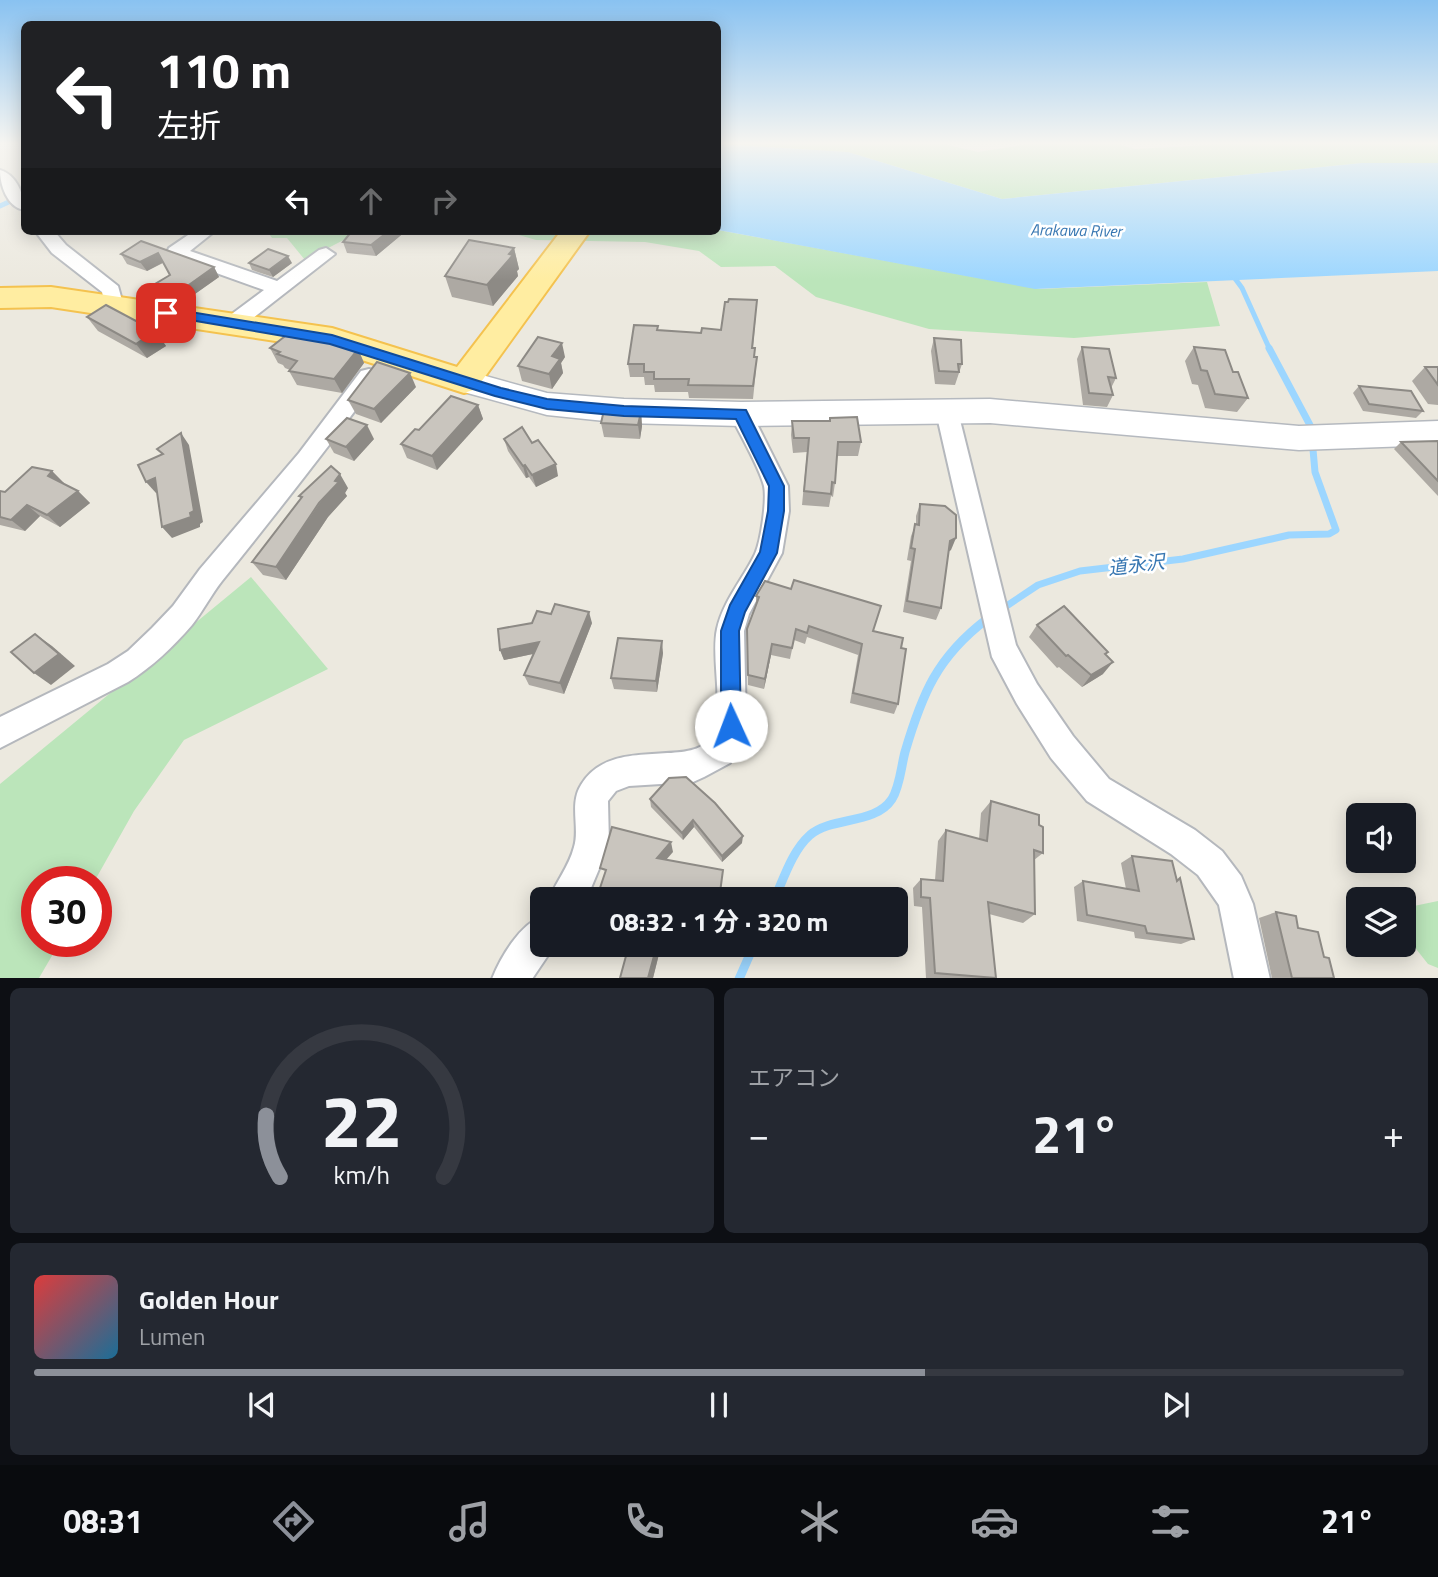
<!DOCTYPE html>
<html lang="ja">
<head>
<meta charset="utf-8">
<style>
	:root { --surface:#171b24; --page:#242831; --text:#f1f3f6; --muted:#9ea1a6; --line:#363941; --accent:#8c9099 }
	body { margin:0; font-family:"Titillium Web","Noto Sans JP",sans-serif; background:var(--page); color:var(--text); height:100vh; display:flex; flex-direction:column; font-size:26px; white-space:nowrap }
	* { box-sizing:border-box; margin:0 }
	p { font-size:23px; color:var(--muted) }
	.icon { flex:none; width:38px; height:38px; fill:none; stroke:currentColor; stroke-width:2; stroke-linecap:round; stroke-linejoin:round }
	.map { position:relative; height:978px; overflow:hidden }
	.details { display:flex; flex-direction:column; gap:10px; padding:10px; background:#0d0f14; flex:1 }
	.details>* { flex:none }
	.guide { position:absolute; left:21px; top:21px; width:700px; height:214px; border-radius:10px; box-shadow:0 4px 18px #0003; background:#202124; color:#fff; overflow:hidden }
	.tools { position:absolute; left:1346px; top:803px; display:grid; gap:14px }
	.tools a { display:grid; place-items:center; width:70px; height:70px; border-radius:10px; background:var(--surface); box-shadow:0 4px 18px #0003; font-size:35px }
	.speed { position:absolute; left:21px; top:866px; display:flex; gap:14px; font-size:35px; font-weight:700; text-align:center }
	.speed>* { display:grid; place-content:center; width:91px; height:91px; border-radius:50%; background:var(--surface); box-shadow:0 4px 18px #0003; line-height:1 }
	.speed .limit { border:10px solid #d22; background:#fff; color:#111 }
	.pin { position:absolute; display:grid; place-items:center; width:60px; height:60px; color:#fff; margin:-30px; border-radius:14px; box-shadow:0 4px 10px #0006 }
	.me { position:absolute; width:77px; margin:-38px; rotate:358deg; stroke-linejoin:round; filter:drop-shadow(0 0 5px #0008) }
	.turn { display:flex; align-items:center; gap:24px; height:147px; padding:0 21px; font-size:32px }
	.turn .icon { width:91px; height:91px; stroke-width:2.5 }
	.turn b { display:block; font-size:49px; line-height:60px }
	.lanes { display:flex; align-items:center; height:66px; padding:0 21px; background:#0003; justify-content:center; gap:35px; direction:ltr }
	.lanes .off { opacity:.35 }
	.big { font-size:52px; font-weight:700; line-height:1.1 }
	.details .tile { flex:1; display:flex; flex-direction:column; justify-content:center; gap:10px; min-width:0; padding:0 24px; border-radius:10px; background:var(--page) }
	.details .dial { align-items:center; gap:0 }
	.dial svg { height:182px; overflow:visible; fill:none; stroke:var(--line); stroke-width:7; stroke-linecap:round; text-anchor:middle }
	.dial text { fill:var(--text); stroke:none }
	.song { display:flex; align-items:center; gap:21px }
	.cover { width:84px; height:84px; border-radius:10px; background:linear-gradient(135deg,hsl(0 70% 55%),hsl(200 70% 35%)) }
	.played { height:7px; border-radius:4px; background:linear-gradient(90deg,var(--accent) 65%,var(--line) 65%) }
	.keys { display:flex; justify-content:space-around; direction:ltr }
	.heat { display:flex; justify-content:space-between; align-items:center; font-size:38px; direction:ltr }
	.details .tiles { flex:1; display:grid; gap:10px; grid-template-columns:1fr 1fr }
	.tile:last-child { grid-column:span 2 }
	.trip { position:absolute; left:530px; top:887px; width:378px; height:70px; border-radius:10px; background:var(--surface); box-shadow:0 4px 18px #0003; font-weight:700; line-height:70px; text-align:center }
	.tab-bar { display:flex; height:112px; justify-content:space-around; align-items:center; background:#090b0e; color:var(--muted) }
	.tab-bar .icon { width:49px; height:49px }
	.tab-bar .on { color:var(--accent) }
	.tab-bar b { font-size:32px; color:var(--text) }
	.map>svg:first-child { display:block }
	.green { fill:#bbe5ba }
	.water { fill:#9cd6ff }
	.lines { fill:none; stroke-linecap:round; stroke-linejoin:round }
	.stream-far2 { stroke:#9cd6ff; stroke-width:5 }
	.stream-far1 { stroke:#9cd6ff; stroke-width:7 }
	.stream { stroke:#9cd6ff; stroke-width:9 }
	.street-casing { stroke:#b5b8bd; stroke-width:4 }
	.secondary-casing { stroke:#b5b9bf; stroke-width:3 }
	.primary-casing { stroke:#f4c24f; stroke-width:4 }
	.street { fill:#fff; fill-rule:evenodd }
	.secondary { fill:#fff; fill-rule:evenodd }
	.primary { fill:#ffeda1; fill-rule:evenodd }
	.wall { fill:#ada9a3 }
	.shaded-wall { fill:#8d8a85 }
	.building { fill:#c9c5be; stroke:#8d8a85; stroke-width:2 }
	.route { fill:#1a73e8; stroke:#114b97; stroke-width:2 }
	.labels { text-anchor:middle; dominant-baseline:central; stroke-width:5; stroke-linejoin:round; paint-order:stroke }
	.far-water-label { font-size:16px; font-style:italic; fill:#3877b2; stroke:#fff }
	.water-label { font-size:19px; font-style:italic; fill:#3877b2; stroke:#fff }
</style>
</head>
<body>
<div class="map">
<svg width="1438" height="979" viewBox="0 0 1438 979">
	<rect width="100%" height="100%" fill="#ece9df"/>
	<g class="green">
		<polygon points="718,144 944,144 978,152 1029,144 1118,144 1135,149 1225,144 1438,144 1438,163 1362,163 1002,199 848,152"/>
		<polygon points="718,230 1040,289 1207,282 1220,326 1074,338 929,329 816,297 775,266 721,267 699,251 645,242 536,240 505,231"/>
		<polygon points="267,231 361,231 305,260 287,238 272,238"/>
		<polygon points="251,577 328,669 184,740 134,811 94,882 37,882 37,942 60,942 39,978 0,979 0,784"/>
		<polygon points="1438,901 1438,968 1428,964 1409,940 1409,907"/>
	</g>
	<polygon class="water" points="718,144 848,152 1002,199 1362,163 1438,163 1438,271 1035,289 718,230"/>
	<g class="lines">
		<g class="stream-far2">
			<polyline points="0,206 24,195"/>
			<polyline points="1231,273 1242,288 1270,350"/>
		</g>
		<g class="stream-far1">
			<polyline points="999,611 1038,585 1080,571 1183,559 1289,535 1329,534 1336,530 1315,472 1311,427 1269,348"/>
			<polyline points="984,621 989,617"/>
		</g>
		<g class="stream">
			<path d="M774 900C784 878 792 851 810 835 833 816 875 825 892 799 900 786 901 767 905 752 922 694 937 657 987 619"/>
			<polyline points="739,979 754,945"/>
		</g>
		<g class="street-casing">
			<g id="street">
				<path d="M0 170C17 175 24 195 24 210 7 207 0 185 0 170Z"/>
				<polygon points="35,231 54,231 66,245 118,286 123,304 120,308 106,308 102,292 52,253"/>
				<polygon points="194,231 215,231 190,251 277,281 319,250 326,248 335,254 239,329 225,329 222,324 225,319 264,290 169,256 167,252 169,248"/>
				<path d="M369 369 377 371 380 376 377 381C327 449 275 515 222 581 211 595 203 611 192 625 173 647 152 667 128 682L0 748V717L108 664 128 651 152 628 173 606 200 569 299 453 361 371Z"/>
				<polygon points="947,404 955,406 958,412 1016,645 1037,684 1073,736 1109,779 1195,830 1222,851 1241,876 1253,904 1270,979 1234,979 1219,905 1198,875 1171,854 1087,801 1051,758 1017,704 992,657 936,412 939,406"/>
				<path d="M741 406 749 408 788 486 789 511 782 553 749 614 744 631 746 725 730 763 704 777 693 782 629 786 616 791 608 801 609 845 586 900H549C556 881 569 867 574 847 580 828 569 804 581 785 610 735 690 768 709 739 727 712 710 660 717 629 723 601 743 579 755 554 761 541 767 500 764 486 759 466 739 433 730 414L733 408Z"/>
				<path d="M542 916V945H555L532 979H492C501 956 520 925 542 916Z"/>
			</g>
		</g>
		<g class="secondary-casing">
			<polygon id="secondary" points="464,370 547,393 624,399 741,402 990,399 1299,426 1438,421 1438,445 1299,450 990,423 741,426 624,423 547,415 453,389 448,381 453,373"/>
		</g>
		<g class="primary-casing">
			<polygon id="primary" points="561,231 590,231 476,389 464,393 328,349 51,307 0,308 0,288 51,287 332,328 457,367"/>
		</g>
		<use href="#street" class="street"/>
		<use href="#secondary" class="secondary"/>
		<use href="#primary" class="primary"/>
	</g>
	<g class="wall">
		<polygon points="406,231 376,256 347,253 343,242"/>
		<polygon points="514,248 519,269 517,271 518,276 493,306 452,297 445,276"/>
		<polygon points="121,254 214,267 219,277 185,301 161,293 155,284 170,275 163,263 147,271 127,264"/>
		<polygon points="249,263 292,263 273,277 252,270"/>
		<polygon points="756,314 753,348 756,370 753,399 689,398 688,392 655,392 654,385 645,385 644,377 630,377 628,364 658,330 701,333 721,330"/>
		<polygon points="87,317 155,331 166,346 147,358 98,331"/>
		<polygon points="934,338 962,364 955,385 935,384 931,351"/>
		<polygon points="1082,347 1116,378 1111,388 1113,395 1107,407 1083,405 1077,359"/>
		<polygon points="1194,347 1233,372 1248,398 1237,412 1205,408 1198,385 1192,384 1185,361"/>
		<polygon points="270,348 358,349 364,363 342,393 297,385 289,371 290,370 285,368 283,365 278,363"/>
		<polygon points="565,357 561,363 563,373 552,389 522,381 518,366"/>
		<polygon points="1425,367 1438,367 1438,405 1428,404 1412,381"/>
		<polygon points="1359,386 1423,411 1416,418 1363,411 1353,393"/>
		<polygon points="416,387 381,423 356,414 348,400"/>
		<polygon points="478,405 483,419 437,470 407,458 401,444 419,430"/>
		<polygon points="641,412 642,426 640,439 604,437 601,423"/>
		<polygon points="830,418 861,442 858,456 837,456 835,483 833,497 831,496 829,507 802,505 807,452 793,453 791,435 792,421 829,421"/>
		<polygon points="326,439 374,439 354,461 334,453"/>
		<polygon points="504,439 532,443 558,476 536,487 529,477 526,478 508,451"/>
		<polygon points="1438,441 1438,496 1394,449 1401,442"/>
		<polygon points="52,471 64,484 78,491 90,503 60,527 40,516 25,531 0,525 0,491 5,492"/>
		<polygon points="348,488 345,493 347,496 328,517 286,580 263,575 252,562 301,499 299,496"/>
		<polygon points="920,504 951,550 948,552 941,608 936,620 903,612 911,561 907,560 911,536 916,524 916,516"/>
		<polygon points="756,596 873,631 901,648 898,704 894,714 850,703 858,655 807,637 805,644 794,640 790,659 771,655 764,689 748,685 747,629 756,607"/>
		<polygon points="592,623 564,694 529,685 524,675 533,654 504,660 500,650"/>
		<polygon points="1037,625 1108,652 1105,655 1103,674 1082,687 1059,667 1057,668 1029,637"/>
		<polygon points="663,653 657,692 614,689 611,678"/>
		<polygon points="650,799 742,843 722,862 694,827 683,840 651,807"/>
		<polygon points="991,801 1039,825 1043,853 1034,860 1035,914 1023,923 989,914 996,978 926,978 922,907 914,906 913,888 921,879 935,880 938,841 946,830 979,839 981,813"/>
		<polygon points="1132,856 1177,880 1180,878 1194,939 1181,944 1135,938 1134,932 1077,921 1074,887 1083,881 1126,889 1121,863"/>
		<polygon points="1276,912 1298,928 1324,957 1334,978 1272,978 1259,918"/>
		<polygon points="629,945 713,945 712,955 661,946 653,978 620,978"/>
	</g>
	<g class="shaded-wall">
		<polygon points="389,231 406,231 376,256 371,245"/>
		<polygon points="514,248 519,269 517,271 518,276 493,306 487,285"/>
		<polygon points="158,253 164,262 147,271 140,262"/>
		<polygon points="288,256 292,263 273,277 269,270"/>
		<polygon points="214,267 219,277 185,301 179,292"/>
		<polygon points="155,331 166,346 147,358 136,344"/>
		<polygon points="562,343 565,357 561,363 563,373 552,389 549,374 552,356"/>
		<polygon points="358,349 364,363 342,393 334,379"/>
		<polygon points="410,373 416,387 381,423 374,409"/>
		<polygon points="478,405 483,419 437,470 432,456"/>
		<polygon points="641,412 642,426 640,439 638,425"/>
		<polygon points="367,425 374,439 354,461 346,447"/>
		<polygon points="181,433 189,445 203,522 200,524 200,527 172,538 162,527"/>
		<polygon points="556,464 558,476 536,487 532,475"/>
		<polygon points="525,465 529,477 526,478 523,466"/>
		<polygon points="52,471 64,483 60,488 48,476"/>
		<polygon points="340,474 348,488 345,493 347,496 328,517 286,580 276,567"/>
		<polygon points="155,478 165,489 156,493 146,482"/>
		<polygon points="78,491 90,503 60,527 47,515"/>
		<polygon points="27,505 40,516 25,531 11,520"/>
		<polygon points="956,538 951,550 945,553 950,541"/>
		<polygon points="589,612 592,623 564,694 560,683"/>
		<polygon points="35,634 52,646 75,666 51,685 34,673"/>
		<polygon points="662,641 663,653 657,692 656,681"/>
		<polygon points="539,642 542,652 504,660 500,650"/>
		<polygon points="772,644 771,655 764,689 765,679"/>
		<polygon points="1113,662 1103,674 1082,687 1091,675"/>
		<polygon points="693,820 694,827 683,840 682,833"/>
		<polygon points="743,836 742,843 722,862 722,856"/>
		<polygon points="671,842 673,852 659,868 657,858"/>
		<polygon points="657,945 660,945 661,946 653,978 648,978"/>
	</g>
	<g class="building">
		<polygon points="352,231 389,231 371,245 343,242"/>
		<polygon points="469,240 514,248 509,254 513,255 487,285 445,276"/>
		<polygon points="141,241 214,267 179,292 155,284 170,275 158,253 140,262 121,254"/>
		<polygon points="268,249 288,256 269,270 249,263"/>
		<polygon points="729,299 757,300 752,348 755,348 754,357 757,357 753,386 688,385 689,379 654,379 654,372 644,372 644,364 628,364 634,325 658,326 657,330 701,333 702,328 721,330 725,302 728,302"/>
		<polygon points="106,305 155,331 136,344 87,317"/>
		<polygon points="289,333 358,349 334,379 289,371 297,361 277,354 280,352 270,348"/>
		<polygon points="538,337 562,343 552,356 560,359 549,374 518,366"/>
		<polygon points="934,338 961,340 962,364 958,364 959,372 939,371"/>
		<polygon points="1082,347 1109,349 1116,378 1108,377 1113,395 1089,393"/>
		<polygon points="1194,347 1225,350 1233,372 1238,372 1248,398 1215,394 1207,371 1201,370"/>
		<polygon points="377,362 410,373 374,409 348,400"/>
		<polygon points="1425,367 1438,367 1438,385"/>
		<polygon points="1359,386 1411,391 1423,411 1369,404"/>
		<polygon points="451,396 478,405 432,456 401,444 415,429 419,430"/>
		<polygon points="604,410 641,412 638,425 601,423"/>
		<polygon points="857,417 861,442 838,442 835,483 832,482 831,494 804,491 809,438 794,438 792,421 830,421 830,418"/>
		<polygon points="347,418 367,425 346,447 326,439"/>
		<polygon points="522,427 532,443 538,440 556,464 532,475 525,465 523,466 504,439"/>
		<polygon points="181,433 194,511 190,513 191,517 162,527 155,478 146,482 138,465 163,454 157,449"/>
		<polygon points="1438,441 1438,481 1401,442"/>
		<polygon points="331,466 340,474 335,481 339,482 319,503 276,567 252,562 302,497 299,496"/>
		<polygon points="32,467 52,471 48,476 78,491 47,515 27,505 11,520 0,517 0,491 5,492"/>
		<polygon points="920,504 945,506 956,515 956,538 950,541 941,608 907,601 915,549 911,548 915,524 919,525"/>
		<polygon points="794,580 881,606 873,631 903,638 901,648 906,649 898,704 853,693 862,644 809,626 807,633 796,629 792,648 772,644 765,679 748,675 747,629 759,597 756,596 765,581 791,589"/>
		<polygon points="555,604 589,612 560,683 524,675 539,642 500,650 498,629 532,623 537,611 551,614"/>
		<polygon points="1064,606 1108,652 1105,654 1113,662 1091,675 1068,655 1066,656 1037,625"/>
		<polygon points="35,634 59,654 34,673 11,652"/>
		<polygon points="618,638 662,641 656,681 611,678"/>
		<polygon points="686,777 715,803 743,836 722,856 693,820 682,833 650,799 669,778"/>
		<polygon points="991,801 1039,815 1039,825 1043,827 1043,853 1034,850 1035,914 988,902 996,978 935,973 930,898 921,897 921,879 943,881 946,830 987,841"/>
		<polygon points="612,827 671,842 657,858 723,870 719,900 596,900 606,870 600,868"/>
		<polygon points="1132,856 1172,861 1177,881 1180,878 1194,939 1147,933 1145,926 1087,915 1083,881 1139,891"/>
		<polygon points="1276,912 1296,916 1298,928 1318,932 1324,957 1329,958 1334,978 1292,978"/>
		<polygon points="629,945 657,945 648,978 620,978"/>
		<polygon points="695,945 712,945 712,948"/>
	</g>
	<linearGradient id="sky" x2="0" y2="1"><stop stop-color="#89c2f1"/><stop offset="0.51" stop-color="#f6f5f1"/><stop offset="1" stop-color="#f6f5f1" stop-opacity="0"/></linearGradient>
	<rect width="1438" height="281" fill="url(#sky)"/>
	<polygon class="route" points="166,308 332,335 501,388 547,399 624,406 746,410 784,486 784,511 777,553 745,612 739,631 741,726 738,732 731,735 724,732 721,726 721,631 730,605 760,552 768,511 769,486 736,419 624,416 547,409 495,396 330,344 161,315 160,313"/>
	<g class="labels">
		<g class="far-water-label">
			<text transform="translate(1076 230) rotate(1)">Arakawa River</text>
		</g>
		<g class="water-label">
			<text transform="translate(1136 564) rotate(-7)">道永沢</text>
		</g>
	</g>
</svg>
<div class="tools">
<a><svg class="icon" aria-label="sound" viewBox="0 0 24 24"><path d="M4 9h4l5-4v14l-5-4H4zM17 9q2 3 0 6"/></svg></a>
<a><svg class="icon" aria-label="layers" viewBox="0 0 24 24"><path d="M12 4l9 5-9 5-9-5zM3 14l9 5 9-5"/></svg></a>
</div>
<div class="speed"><div class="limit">30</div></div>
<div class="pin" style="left:166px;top:313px;background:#d93025"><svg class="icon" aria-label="arrive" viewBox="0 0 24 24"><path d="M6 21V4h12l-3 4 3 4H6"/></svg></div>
<svg class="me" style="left:731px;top:726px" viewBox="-20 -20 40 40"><circle r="19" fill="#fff"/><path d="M0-13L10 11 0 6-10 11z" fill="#1a73e8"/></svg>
<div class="trip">08:32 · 1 分 · 320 m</div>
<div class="guide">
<div class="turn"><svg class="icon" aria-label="left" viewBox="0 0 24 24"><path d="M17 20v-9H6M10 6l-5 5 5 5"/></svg><div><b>110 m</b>左折</div></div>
<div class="lanes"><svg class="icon" aria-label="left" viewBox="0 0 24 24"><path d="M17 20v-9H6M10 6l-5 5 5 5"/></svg><svg class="icon off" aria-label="ahead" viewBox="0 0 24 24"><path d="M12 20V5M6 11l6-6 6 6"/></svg><svg class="icon off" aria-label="right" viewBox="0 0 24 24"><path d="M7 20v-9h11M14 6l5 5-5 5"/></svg></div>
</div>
</div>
<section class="details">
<div class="tiles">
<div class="tile dial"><svg viewBox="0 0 100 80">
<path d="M14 69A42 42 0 1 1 86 69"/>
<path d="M14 69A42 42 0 0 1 8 42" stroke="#8c9099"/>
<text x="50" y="56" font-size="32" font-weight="700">22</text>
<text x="50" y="72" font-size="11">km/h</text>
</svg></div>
<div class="tile"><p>エアコン</p>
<div class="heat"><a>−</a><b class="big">21°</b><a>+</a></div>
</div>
<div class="tile">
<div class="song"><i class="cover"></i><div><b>Golden Hour</b><p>Lumen</p></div></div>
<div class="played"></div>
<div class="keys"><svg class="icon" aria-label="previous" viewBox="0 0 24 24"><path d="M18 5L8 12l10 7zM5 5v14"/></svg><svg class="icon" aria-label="pause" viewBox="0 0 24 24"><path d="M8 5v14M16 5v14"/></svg><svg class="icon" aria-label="next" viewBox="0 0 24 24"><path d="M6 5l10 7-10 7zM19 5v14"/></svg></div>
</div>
</div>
</section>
<nav class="tab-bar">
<b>08:31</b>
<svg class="icon on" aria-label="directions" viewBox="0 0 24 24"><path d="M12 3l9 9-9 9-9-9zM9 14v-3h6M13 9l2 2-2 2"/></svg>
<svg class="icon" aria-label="music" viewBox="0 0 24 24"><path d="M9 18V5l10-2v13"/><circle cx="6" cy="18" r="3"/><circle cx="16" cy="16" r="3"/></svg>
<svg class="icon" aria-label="phone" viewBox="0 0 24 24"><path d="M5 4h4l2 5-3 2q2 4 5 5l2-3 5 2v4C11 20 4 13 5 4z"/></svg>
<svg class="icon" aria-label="climate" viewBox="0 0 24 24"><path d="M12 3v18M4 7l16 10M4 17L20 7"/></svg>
<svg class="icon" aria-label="car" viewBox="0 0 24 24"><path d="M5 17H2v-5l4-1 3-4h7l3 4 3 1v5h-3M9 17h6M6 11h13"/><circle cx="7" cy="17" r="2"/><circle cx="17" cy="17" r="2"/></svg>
<svg class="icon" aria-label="filters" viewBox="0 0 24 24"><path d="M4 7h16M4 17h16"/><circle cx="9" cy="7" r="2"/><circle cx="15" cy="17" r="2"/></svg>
<b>21°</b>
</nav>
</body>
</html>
